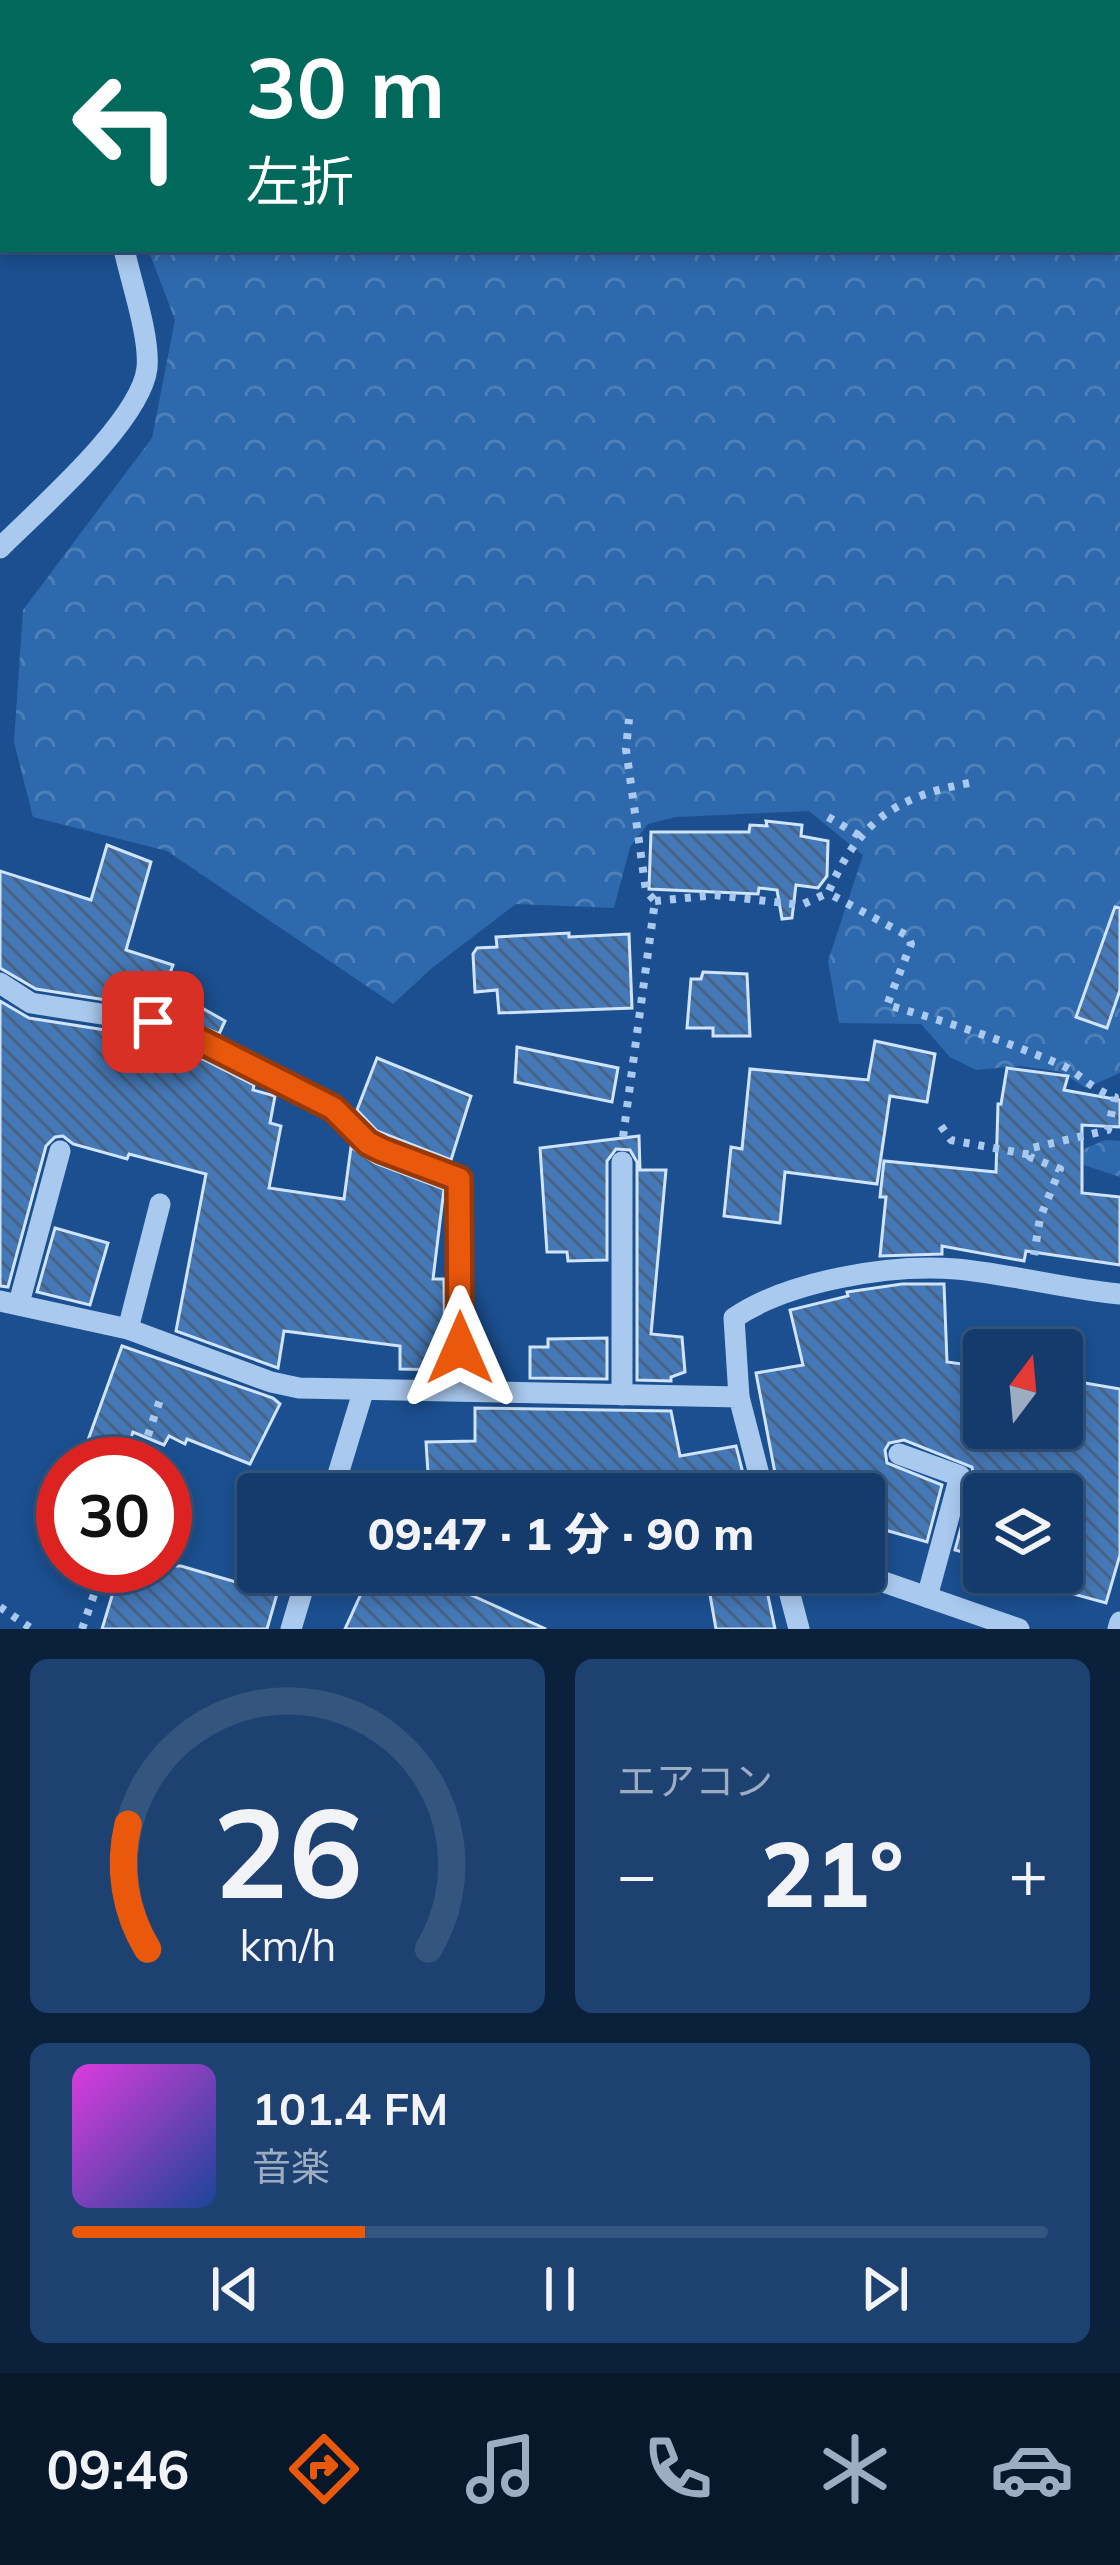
<!DOCTYPE html>
<html lang="ja">
<head>
<meta charset="utf-8">
<style>
	:root { --surface:#143b6b; --page:#1d4271; --text:#f1f3f6; --muted:#9dadc1; --line:#33557e; --accent:#ea580c }
	body { margin:0; font-family:Mulish,"Noto Sans JP",sans-serif; background:var(--page); color:var(--text); height:100vh; display:flex; flex-direction:column; font-size:45px; white-space:nowrap }
	* { box-sizing:border-box; margin:0 }
	p { font-size:39px; color:var(--muted) }
	.icon { flex:none; width:66px; height:66px; fill:none; stroke:currentColor; stroke-width:2; stroke-linecap:round; stroke-linejoin:round }
	.map { position:relative; height:1629px; overflow:hidden }
	.sheet { display:flex; flex-direction:column; gap:30px; padding:30px; background:#0b203b; flex:1 }
	.sheet>* { flex:none }
	.guide { position:absolute; left:0px; top:0px; width:1122px; height:252px; box-shadow:0 6px 18px #0003,0 0 0 3px var(--line); background:#00695c; color:#fff; overflow:hidden }
	.needle { width:78px; rotate:16deg }
	.buttons { position:absolute; left:963px; top:1329px; display:grid; gap:24px }
	.buttons a { display:grid; place-items:center; width:120px; height:120px; border-radius:12px; background:var(--surface); box-shadow:0 6px 18px #0003,0 0 0 3px var(--line); font-size:60px }
	.speed { position:absolute; left:36px; top:1437px; display:flex; gap:24px; font-size:60px; font-weight:700; text-align:center }
	.speed>* { display:grid; place-content:center; width:156px; height:156px; border-radius:50%; background:var(--surface); box-shadow:0 6px 18px #0003,0 0 0 3px var(--line); line-height:1 }
	.speed .limit { border:18px solid #d22; background:#fff; color:#111 }
	.pin { position:absolute; display:grid; place-items:center; width:102px; height:102px; color:#fff; margin:-51px; border-radius:24px; box-shadow:0 6px 18px #0006 }
	.me { position:absolute; width:132px; margin:-66px; rotate:0deg; stroke-linejoin:round; filter:drop-shadow(0 0 9px #0008) }
	.turn { display:flex; align-items:center; gap:42px; height:252px; padding:0 48px; font-size:54px }
	.turn .icon { width:156px; height:156px; stroke-width:2.5 }
	.turn b { display:block; font-size:84px; line-height:102px }
	.big { font-size:90px; font-weight:800; line-height:1.1 }
	.sheet .tile { flex:1; display:flex; flex-direction:column; justify-content:center; gap:18px; min-width:0; padding:0 42px; border-radius:18px; background:var(--page) }
	.sheet .dial { align-items:center; gap:0 }
	.dial svg { height:312px; overflow:visible; fill:none; stroke:var(--line); stroke-width:7; stroke-linecap:round; text-anchor:middle }
	.dial text { fill:var(--text); stroke:none }
	.song { display:flex; align-items:center; gap:36px }
	.cover { width:144px; height:144px; border-radius:18px; background:linear-gradient(135deg,hsl(300 70% 55%),hsl(220 70% 35%)) }
	.played { height:12px; border-radius:6px; background:linear-gradient(90deg,var(--accent) 30%,var(--line) 30%) }
	.keys { display:flex; justify-content:space-around; direction:ltr }
	.heat { display:flex; justify-content:space-between; align-items:center; font-size:66px; direction:ltr }
	.sheet .tiles { flex:1; display:grid; gap:30px; grid-template-columns:1fr 1fr }
	.tile:last-child { grid-column:span 2 }
	.trip { position:absolute; left:237px; top:1473px; width:648px; height:120px; border-radius:12px; background:var(--surface); box-shadow:0 6px 18px #0003,0 0 0 3px var(--line); font-weight:800; line-height:120px; text-align:center }
	.dock { display:flex; height:192px; justify-content:space-around; align-items:center; background:#08182b; color:var(--muted) }
	.dock .icon { width:84px; height:84px }
	.dock .current { color:var(--accent) }
	.dock b { font-size:54px; color:var(--text) }
	.map>svg:first-child { display:block }
	.forest { fill:url(#forest-crowns) }
	.building { fill:url(#building-back-hatch); stroke:#cfe3fa; stroke-width:3 }
	.lines { fill:none; stroke-linecap:round; stroke-linejoin:round }
	.path { stroke:#a9c9ee; stroke-width:8; stroke-dasharray:6 9; stroke-linecap:butt }
	.minor { stroke:#a9c9ee; stroke-width:21 }
	.route-casing { stroke:#983908; stroke-width:30 }
	.route { stroke:#ea580c; stroke-width:21 }
</style>
</head>
<body>
<div class="map">
<svg width="1120" height="1629" viewBox="0 0 1120 1629">
	<defs>
		<pattern id="forest-crowns" width="20" height="18" patternUnits="userSpaceOnUse" patternTransform="scale(3)"><rect width="20" height="18" fill="#2e69ad"/><path d="M2 6a3 3 0 1 1 6 0M12 15a3 3 0 1 1 6 0" fill="none" stroke="#4d80b9"/></pattern>
		<pattern id="building-back-hatch" width="6" height="6" patternUnits="userSpaceOnUse" patternTransform="scale(3)"><rect width="6" height="6" fill="#4478b7"/><path d="M-1 5l2 2M0 0l6 6M5-1l2 2" fill="none" stroke="#486282"/></pattern>
	</defs>
	<rect width="100%" height="100%" fill="#1b4f8f"/>
	<g class="forest">
		<polygon points="115,0 1120,0 1120,1073 1086,1088 1061,1072 1021,1066 976,1070 950,1057 921,1024 839,1023 828,961 863,855 809,811 676,817 648,824 630,847 614,908 516,904 432,968 393,1004 167,851 33,817 14,742 23,610 152,438 175,320 148,249 1119,249 1119,3 115,3"/>
		<polygon points="1105,1140 1120,1141 1120,1177 1063,1158"/>
	</g>
	<g class="building">
		<polygon points="766,821 802,825 801,836 828,841 827,876 818,888 796,885 792,918 782,919 777,890 759,888 758,894 649,889 651,832 749,832 750,825 767,826"/>
		<polygon points="107,845 151,862 126,950 173,965 165,987 225,1021 219,1034 157,1008 36,989 0,968 0,871 91,900"/>
		<polygon points="1115,907 1120,908 1120,990 1107,1028 1076,1017"/>
		<polygon points="569,933 569,937 629,934 632,1008 499,1013 497,990 475,992 473,954 477,948 497,947 496,937"/>
		<polygon points="703,972 747,974 750,1036 713,1036 713,1028 687,1028 691,979 701,979"/>
		<polygon points="0,1001 29,1018 150,1037 175,1045 254,1085 253,1090 275,1096 270,1123 281,1126 269,1188 344,1199 351,1147 375,1163 444,1189 433,1279 444,1279 445,1370 400,1369 400,1346 284,1331 278,1368 176,1331 206,1174 129,1154 127,1159 73,1144 63,1136 55,1137 46,1146 8,1287 0,1286"/>
		<polygon points="875,1041 935,1054 927,1102 890,1096 877,1184 785,1172 780,1223 724,1216 731,1147 742,1149 750,1069 868,1080"/>
		<polygon points="517,1047 618,1068 612,1102 515,1082"/>
		<polygon points="377,1058 471,1096 451,1160 377,1131 357,1110"/>
		<polygon points="1007,1068 1068,1076 1064,1090 1120,1100 1120,1127 1082,1125 1082,1193 1120,1197 1120,1265 1026,1251 1024,1261 942,1246 942,1254 880,1256 886,1197 880,1197 884,1161 996,1172 998,1104 1001,1104"/>
		<polygon points="639,1136 640,1170 666,1170 651,1334 682,1337 685,1372 671,1377 671,1381 637,1380 637,1162 630,1150 616,1149 607,1161 607,1260 568,1261 567,1252 547,1252 540,1148"/>
		<polygon points="55,1228 108,1243 90,1305 37,1292"/>
		<polygon points="902,1284 944,1284 947,1362 984,1367 984,1428 1062,1428 1062,1379 1120,1389 1120,1555 1106,1603 1055,1589 1082,1494 984,1494 984,1558 955,1550 974,1480 972,1467 904,1440 889,1443 885,1450 887,1463 942,1485 927,1542 864,1524 864,1494 779,1494 756,1373 803,1365 790,1310 848,1296 847,1292"/>
		<polygon points="607,1338 607,1379 530,1378 530,1347 548,1347 548,1339"/>
		<polygon points="122,1346 273,1398 280,1404 250,1464 187,1439 185,1444 169,1436 164,1445 133,1432 122,1464 84,1451"/>
		<polygon points="475,1408 671,1411 680,1456 736,1446 747,1489 727,1492 716,1489 714,1494 451,1494 429,1488 426,1442 475,1441"/>
		<polygon points="121,1566 181,1566 277,1594 267,1629 102,1629"/>
		<polygon points="371,1572 420,1572 546,1629 345,1629"/>
		<polygon points="706,1572 763,1572 775,1629 716,1629"/>
	</g>
	<g class="lines">
		<g class="path">
			<path d="M969 783C894 797 858 823 828 893L908 936 911 944 887 1005C945 1021 1003 1040 1059 1064 1081 1073 1089 1089 1115 1097L1108 1130 1032 1148 1030 1157 1060 1169 1040 1218 1034 1255"/>
			<polyline points="828,817 860,836"/>
			<polyline points="655,901 715,895 801,905 828,893"/>
			<polyline points="941,1126 951,1140 1031,1155"/>
			<polyline points="623,1137 655,901 646,891 626,749 629,719"/>
			<polyline points="138,1464 160,1400"/>
			<polyline points="0,1607 32,1629"/>
			<polyline points="82,1629 104,1566"/>
		</g>
		<g class="minor">
			<polyline points="69,0 70,3"/>
			<path d="M0 548C39 509 141 421 147 368 150 336 131 282 124 249"/>
			<polyline points="0,983 31,1003 153,1022 181,1031 333,1108 368,1143 382,1150 459,1179 460,1390"/>
			<polyline points="622,1162 622,1395"/>
			<polyline points="0,1301 128,1329 271,1382 299,1388 739,1397 764,1494"/>
			<polyline points="19,1303 60,1151"/>
			<polyline points="128,1329 160,1204"/>
			<path d="M739 1397 734 1318C788 1281 889 1264 956 1269 1011 1274 1065 1289 1120 1294"/>
			<polyline points="899,1454 960,1476 927,1597"/>
			<polyline points="332,1494 363,1392"/>
			<polyline points="784,1572 799,1629"/>
			<polyline points="855,1572 1019,1629"/>
			<polyline points="291,1629 308,1572"/>
			<polyline points="1118,1629 1120,1622"/>
		</g>
	</g>
	<g class="lines">
		<g class="route-casing">
			<polyline id="route" points="153,1022 181,1031 333,1108 368,1143 382,1150 459,1179 460,1348"/>
		</g>
		<use href="#route" class="route"/>
	</g>
</svg>
<div class="buttons">
<a><svg class="needle" viewBox="-14 -14 28 28"><path d="M0-13l5 13h-10z" fill="#e53935"/><path d="M0 13l5-13h-10z" fill="#9dadc1"/></svg></a>
<a><svg class="icon" aria-label="layers" viewBox="0 0 24 24"><path d="M12 4l9 5-9 5-9-5zM3 14l9 5 9-5"/></svg></a>
</div>
<div class="speed"><div class="limit">30</div></div>
<div class="pin" style="left:153px;top:1022px;background:#d93025"><svg class="icon" aria-label="arrive" viewBox="0 0 24 24"><path d="M6 21V4h12l-3 4 3 4H6"/></svg></div>
<svg class="me" style="left:460px;top:1348px" viewBox="-20 -20 40 40"><path d="M0-17L14 15 0 8-14 15z" fill="#ea580c" stroke="#fff" stroke-width="4"/></svg>
<div class="trip">09:47 · 1 分 · 90 m</div>
<div class="guide">
<div class="turn"><svg class="icon" aria-label="left" viewBox="0 0 24 24"><path d="M17 20v-9H6M10 6l-5 5 5 5"/></svg><div><b>30 m</b>左折</div></div>
</div>
</div>
<section class="sheet">
<div class="tiles">
<div class="tile dial"><svg viewBox="0 0 100 80">
<path d="M14 69A42 42 0 1 1 86 69"/>
<path d="M14 69A42 42 0 0 1 9 37" stroke="#ea580c"/>
<text x="50" y="56" font-size="32" font-weight="700">26</text>
<text x="50" y="72" font-size="11">km/h</text>
</svg></div>
<div class="tile"><p>エアコン</p>
<div class="heat"><a>−</a><b class="big">21°</b><a>+</a></div>
</div>
<div class="tile">
<div class="song"><i class="cover"></i><div><b>101.4 FM</b><p>音楽</p></div></div>
<div class="played"></div>
<div class="keys"><svg class="icon" aria-label="previous" viewBox="0 0 24 24"><path d="M18 5L8 12l10 7zM5 5v14"/></svg><svg class="icon" aria-label="pause" viewBox="0 0 24 24"><path d="M8 5v14M16 5v14"/></svg><svg class="icon" aria-label="next" viewBox="0 0 24 24"><path d="M6 5l10 7-10 7zM19 5v14"/></svg></div>
</div>
</div>
</section>
<nav class="dock">
<b>09:46</b>
<svg class="icon current" aria-label="directions" viewBox="0 0 24 24"><path d="M12 3l9 9-9 9-9-9zM9 14v-3h6M13 9l2 2-2 2"/></svg>
<svg class="icon" aria-label="music" viewBox="0 0 24 24"><path d="M9 18V5l10-2v13"/><circle cx="6" cy="18" r="3"/><circle cx="16" cy="16" r="3"/></svg>
<svg class="icon" aria-label="phone" viewBox="0 0 24 24"><path d="M5 4h4l2 5-3 2q2 4 5 5l2-3 5 2v4C11 20 4 13 5 4z"/></svg>
<svg class="icon" aria-label="climate" viewBox="0 0 24 24"><path d="M12 3v18M4 7l16 10M4 17L20 7"/></svg>
<svg class="icon" aria-label="car" viewBox="0 0 24 24"><path d="M5 17H2v-5l4-1 3-4h7l3 4 3 1v5h-3M9 17h6M6 11h13"/><circle cx="7" cy="17" r="2"/><circle cx="17" cy="17" r="2"/></svg>
</nav>
</body>
</html>
